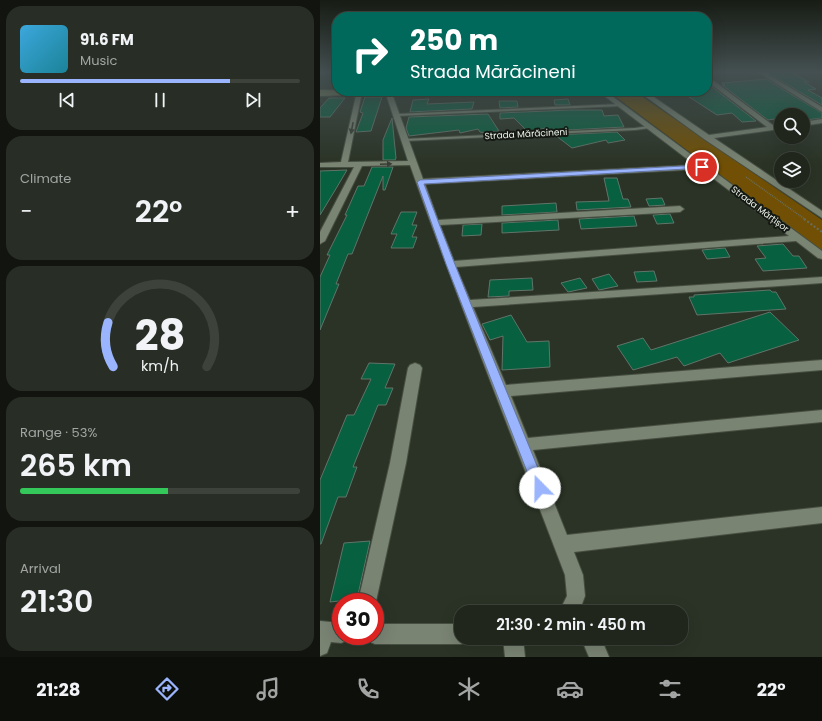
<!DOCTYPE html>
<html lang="en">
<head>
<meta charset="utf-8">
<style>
	:root { --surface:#20261c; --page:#282e25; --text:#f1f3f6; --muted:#a2a5a3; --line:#3d433b; --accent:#9ab5fd }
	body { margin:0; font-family:Poppins,sans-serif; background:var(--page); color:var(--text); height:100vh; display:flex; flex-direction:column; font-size:15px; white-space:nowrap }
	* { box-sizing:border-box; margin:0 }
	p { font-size:13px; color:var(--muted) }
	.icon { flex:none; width:22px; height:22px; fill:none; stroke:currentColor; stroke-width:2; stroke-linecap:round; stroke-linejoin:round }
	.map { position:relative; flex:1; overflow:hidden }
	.drawer { display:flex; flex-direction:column; gap:6px; padding:6px; background:#12150f; width:320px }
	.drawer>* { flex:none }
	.guide { position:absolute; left:12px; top:12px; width:380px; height:84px; border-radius:16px; box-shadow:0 4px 16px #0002,0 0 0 1px var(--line); background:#00695c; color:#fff; overflow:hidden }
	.buttons { position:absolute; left:454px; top:108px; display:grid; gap:8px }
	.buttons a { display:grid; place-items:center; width:36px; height:36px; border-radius:50%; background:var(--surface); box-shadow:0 4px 16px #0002,0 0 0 1px var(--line); font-size:20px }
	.speed { position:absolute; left:12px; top:593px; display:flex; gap:8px; font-size:20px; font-weight:700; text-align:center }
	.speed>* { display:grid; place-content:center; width:52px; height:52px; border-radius:50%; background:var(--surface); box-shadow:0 4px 16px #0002,0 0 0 1px var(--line); line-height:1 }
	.speed .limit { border:6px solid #d22; background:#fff; color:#111 }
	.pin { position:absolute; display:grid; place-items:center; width:34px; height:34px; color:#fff; margin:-17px; border:2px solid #fff; border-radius:50%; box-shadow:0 1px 4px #0007 }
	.me { position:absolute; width:44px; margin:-22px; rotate:338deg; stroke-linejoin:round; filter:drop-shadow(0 0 3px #0008) }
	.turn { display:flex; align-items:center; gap:14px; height:84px; padding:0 12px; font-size:18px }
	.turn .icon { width:52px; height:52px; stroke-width:2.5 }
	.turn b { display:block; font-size:28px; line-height:34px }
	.big { font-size:30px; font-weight:600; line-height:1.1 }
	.drawer .widget { flex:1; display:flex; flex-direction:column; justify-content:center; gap:6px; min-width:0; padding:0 14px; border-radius:16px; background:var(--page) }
	.drawer .dial { align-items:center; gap:0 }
	.dial svg { height:104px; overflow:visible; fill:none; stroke:var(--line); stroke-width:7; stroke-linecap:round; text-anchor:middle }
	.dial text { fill:var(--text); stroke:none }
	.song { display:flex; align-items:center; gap:12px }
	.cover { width:48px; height:48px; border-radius:6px; background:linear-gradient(135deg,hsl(200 70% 55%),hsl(190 70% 35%)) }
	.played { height:4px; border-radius:2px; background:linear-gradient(90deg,var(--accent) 75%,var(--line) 75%) }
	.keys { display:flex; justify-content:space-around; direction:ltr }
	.heat { display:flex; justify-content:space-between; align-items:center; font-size:22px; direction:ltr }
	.charge { height:6px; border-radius:3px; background:linear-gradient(90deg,#34c759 53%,var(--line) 0) }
	.trip { position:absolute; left:134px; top:605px; width:234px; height:40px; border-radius:16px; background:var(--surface); box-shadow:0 4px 16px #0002,0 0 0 1px var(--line); font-weight:600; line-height:40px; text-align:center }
	.dock { display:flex; height:64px; justify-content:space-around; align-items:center; background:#0d0f0b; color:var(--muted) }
	.dock .icon { width:28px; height:28px }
	.dock .selected { color:var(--accent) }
	.dock b { font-size:18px; color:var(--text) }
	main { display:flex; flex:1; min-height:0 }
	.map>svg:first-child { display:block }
	.green { fill:#715005 }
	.building { fill:#07603f; stroke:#61746a }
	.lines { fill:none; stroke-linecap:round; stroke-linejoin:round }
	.lane-casing { stroke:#474f42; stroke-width:2 }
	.street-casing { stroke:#474f42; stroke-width:2 }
	.secondary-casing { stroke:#474f42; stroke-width:2 }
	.path-far1 { stroke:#666e61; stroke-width:1.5; stroke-dasharray:1 1; stroke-linecap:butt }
	.path { stroke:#666e61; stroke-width:2; stroke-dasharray:2 2; stroke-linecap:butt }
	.lane { fill:#7a8473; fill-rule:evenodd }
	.street { fill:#7a8473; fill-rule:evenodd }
	.secondary { fill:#808660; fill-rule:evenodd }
	.oneway { fill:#383e35 }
	.route { fill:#9ab5fd; stroke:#6476a4 }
	.labels { text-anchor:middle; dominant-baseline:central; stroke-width:4; stroke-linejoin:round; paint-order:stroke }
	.far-street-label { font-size:9px; fill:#edf3ea; stroke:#151913 }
</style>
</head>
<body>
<main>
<section class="drawer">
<div class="widget">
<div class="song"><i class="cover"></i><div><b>91.6 FM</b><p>Music</p></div></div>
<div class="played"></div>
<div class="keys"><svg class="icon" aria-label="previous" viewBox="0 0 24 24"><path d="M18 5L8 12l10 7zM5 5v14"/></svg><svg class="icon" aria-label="pause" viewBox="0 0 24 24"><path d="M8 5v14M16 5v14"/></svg><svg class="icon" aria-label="next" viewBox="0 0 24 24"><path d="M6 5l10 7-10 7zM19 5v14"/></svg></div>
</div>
<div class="widget"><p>Climate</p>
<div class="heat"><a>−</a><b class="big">22°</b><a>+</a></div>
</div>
<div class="widget dial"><svg viewBox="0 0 100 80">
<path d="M14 69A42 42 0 1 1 86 69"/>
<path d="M14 69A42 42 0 0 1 10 35" stroke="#9ab5fd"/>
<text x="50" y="56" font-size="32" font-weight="700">28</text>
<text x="50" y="72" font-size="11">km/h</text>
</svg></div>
<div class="widget"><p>Range · 53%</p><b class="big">265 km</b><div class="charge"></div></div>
<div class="widget"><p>Arrival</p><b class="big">21:30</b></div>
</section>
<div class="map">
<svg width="502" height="657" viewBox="0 0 502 657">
	<rect width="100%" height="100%" fill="#2a3325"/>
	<polygon class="green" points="288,91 314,91 502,220 502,251"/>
	<g class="building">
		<polygon points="446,72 470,72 489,82 484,82 496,89 488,90 502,98 502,105"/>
		<polygon points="446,79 502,113 502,118 486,120 483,118 483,115 461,115 461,118 448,120 402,85 405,85 402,83"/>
		<polygon points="391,86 436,121 422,122 412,113 397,115 360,91 387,91 387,87"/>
		<polygon points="45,97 62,97 51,131 36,132 43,113 40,112"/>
		<polygon points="9,98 25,98 10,117 0,117 0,108"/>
		<polygon points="109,99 107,104 154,102 152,109 90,112 93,100"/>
		<polygon points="248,99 250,105 235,105 234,100"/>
		<polygon points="179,101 197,101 198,107 180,108"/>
		<polygon points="251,110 282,110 284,116 298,115 304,127 229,131 226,128 208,132 194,118 180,119 180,113"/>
		<polygon points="168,114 179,131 167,133 160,132 158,129 140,133 139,130 89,136 86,128 89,117"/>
		<polygon points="72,118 76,158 75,160 63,160 63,140"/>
		<polygon points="297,132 305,140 288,143 286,140 252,148 235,135"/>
		<polygon points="52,167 73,167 65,190 63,190 63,176 32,254 28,254 16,284 19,284 0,330 0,277 10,255 7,255 27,215 25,215 38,186 44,186"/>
		<polygon points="27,170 17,187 0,215 0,171"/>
		<polygon points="284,178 297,178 303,199 308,199 311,207 257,210 256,202 289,201"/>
		<polygon points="342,198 345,205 329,206 326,199"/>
		<polygon points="236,203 237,212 182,215 182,206"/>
		<polygon points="81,212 97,212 92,225 97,225 92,237 97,237 93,248 71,248 77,234 71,234"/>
		<polygon points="350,214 354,223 337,224 333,215"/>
		<polygon points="314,216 317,226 279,228 261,229 259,219"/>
		<polygon points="238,220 239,230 182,233 182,223"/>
		<polygon points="162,224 161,235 142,236 143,225"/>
		<polygon points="463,244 473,256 479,256 487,268 443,271 435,259 446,258 437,246"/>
		<polygon points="405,248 410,257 387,259 382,250"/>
		<polygon points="334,271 337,281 317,282 314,272"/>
		<polygon points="289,274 298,286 279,290 272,279"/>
		<polygon points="212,278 213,290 189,291 189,296 168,297 170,280"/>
		<polygon points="260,278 267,288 248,292 241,283"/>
		<polygon points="450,290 452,292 456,292 466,309 377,315 369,297 374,297 374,295"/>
		<polygon points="450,312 479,340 408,363 400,353 364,366 357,357 313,370 297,346 323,338 331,350"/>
		<polygon points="191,315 207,342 229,341 230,367 182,370 183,336 170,340 162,324"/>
		<polygon points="49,363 75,364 65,388 73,388 66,405 58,405 33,467 37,467 26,497 18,497 1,544 0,544 0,480 27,415 34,415 51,379 41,379"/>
		<polygon points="50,541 37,599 10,602 24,543"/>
	</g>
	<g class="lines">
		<g class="lane-casing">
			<g id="lane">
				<polygon points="300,104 301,104 301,106 76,116 74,115 76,114"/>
				<polygon points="329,126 331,127 330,128 315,130 84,141 82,140 84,139 315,128"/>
			</g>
		</g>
		<g class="street-casing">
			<g id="street">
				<polygon points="438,72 444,72 502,107 502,112"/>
				<polygon points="387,76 454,126 461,126 460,128 453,130 394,138 502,211 502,218 384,139 318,91 325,91 389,135 447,127 387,81"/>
				<path d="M37 91 42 92 28 162 88 161 65 91H71L103 179 375 165 278 91H285L502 251V259L498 258 476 241 136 267 150 300 502 277V283L153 307 186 385 502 360V370L191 396 208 438 502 410V422L213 450 247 535 502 507V523L254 552 263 575 265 596 259 612H239L247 596 245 575C193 438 139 304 90 165L42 166 5 241 0 244V232L34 167H0V163L21 162ZM381 169 469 236 134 261 120 225 360 212 364 209 360 206 118 220 105 184Z"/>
				<polygon points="502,119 502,123 483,126 483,122"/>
				<polygon points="95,363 100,365 102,368 86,463 55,606 55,602 38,602 70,463 88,368 90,365"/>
				<polygon points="0,621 21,623 21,636 30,636 28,640 21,643 11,642 7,653 0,656"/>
				<polygon points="55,624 141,624 141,638 149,638 148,641 141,644 55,644 48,641 46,636 55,636"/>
				<polygon points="183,638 203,638 205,657 185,657"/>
				<polygon points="261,638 281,638 289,657 269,657"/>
			</g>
		</g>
		<g class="secondary-casing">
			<polygon id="secondary" points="0,90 61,91 57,94 0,96"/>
		</g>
		<g class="path-far1">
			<polyline points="305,91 314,97"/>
			<polyline points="426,177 486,220"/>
		</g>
		<polyline class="path" points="484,219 502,232"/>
		<use href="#lane" class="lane"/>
		<use href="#street" class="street"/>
		<use href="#secondary" class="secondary"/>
	</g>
	<defs><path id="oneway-solid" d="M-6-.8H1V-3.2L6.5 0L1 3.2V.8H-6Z"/></defs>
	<g class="oneway">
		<use href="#oneway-solid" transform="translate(32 128) rotate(101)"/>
		<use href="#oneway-solid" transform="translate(66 164) rotate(-2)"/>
	</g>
	<linearGradient id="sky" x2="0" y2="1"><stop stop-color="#171c14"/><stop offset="0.44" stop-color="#445051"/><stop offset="1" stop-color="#445051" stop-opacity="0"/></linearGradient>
	<rect width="502" height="164" fill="url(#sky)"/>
	<path class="route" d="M382 165 385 167 384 168 104 184C142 286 185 386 226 488L224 492 220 493 215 492 126 264 97 182 100 180Z"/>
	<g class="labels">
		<g class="far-street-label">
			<text transform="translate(206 134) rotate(-3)">Strada Mărăcineni</text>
			<text transform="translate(440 209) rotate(37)">Strada Mărțișor</text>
		</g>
	</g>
</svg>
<div class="buttons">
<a><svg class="icon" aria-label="search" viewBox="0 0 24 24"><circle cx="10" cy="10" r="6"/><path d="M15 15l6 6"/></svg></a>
<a><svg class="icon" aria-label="layers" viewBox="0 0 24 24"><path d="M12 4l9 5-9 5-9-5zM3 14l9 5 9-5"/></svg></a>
</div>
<div class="speed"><div class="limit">30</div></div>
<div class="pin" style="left:382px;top:167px;background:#d93025"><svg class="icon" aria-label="arrive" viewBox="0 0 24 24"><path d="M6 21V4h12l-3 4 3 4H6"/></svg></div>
<svg class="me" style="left:220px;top:488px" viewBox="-20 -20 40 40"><circle r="19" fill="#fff"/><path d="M0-13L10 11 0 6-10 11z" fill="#9ab5fd"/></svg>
<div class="trip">21:30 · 2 min · 450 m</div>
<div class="guide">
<div class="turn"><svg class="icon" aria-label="right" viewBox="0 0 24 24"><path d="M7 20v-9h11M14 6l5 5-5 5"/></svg><div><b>250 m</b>Strada Mărăcineni</div></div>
</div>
</div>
</main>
<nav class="dock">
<b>21:28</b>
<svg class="icon selected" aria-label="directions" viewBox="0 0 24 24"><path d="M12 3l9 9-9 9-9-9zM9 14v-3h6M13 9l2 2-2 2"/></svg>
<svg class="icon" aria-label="music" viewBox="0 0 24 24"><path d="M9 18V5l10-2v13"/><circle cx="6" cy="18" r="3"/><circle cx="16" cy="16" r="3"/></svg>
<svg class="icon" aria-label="phone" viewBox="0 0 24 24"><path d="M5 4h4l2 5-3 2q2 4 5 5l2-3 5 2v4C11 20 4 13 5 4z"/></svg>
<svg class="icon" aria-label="climate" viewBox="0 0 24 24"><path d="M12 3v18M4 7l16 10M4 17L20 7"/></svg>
<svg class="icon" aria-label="car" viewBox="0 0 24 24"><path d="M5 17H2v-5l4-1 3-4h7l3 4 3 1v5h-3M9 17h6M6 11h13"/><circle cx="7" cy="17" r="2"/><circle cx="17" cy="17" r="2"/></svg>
<svg class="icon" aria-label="filters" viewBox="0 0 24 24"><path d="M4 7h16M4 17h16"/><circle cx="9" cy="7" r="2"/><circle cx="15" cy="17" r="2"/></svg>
<b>22°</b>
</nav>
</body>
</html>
